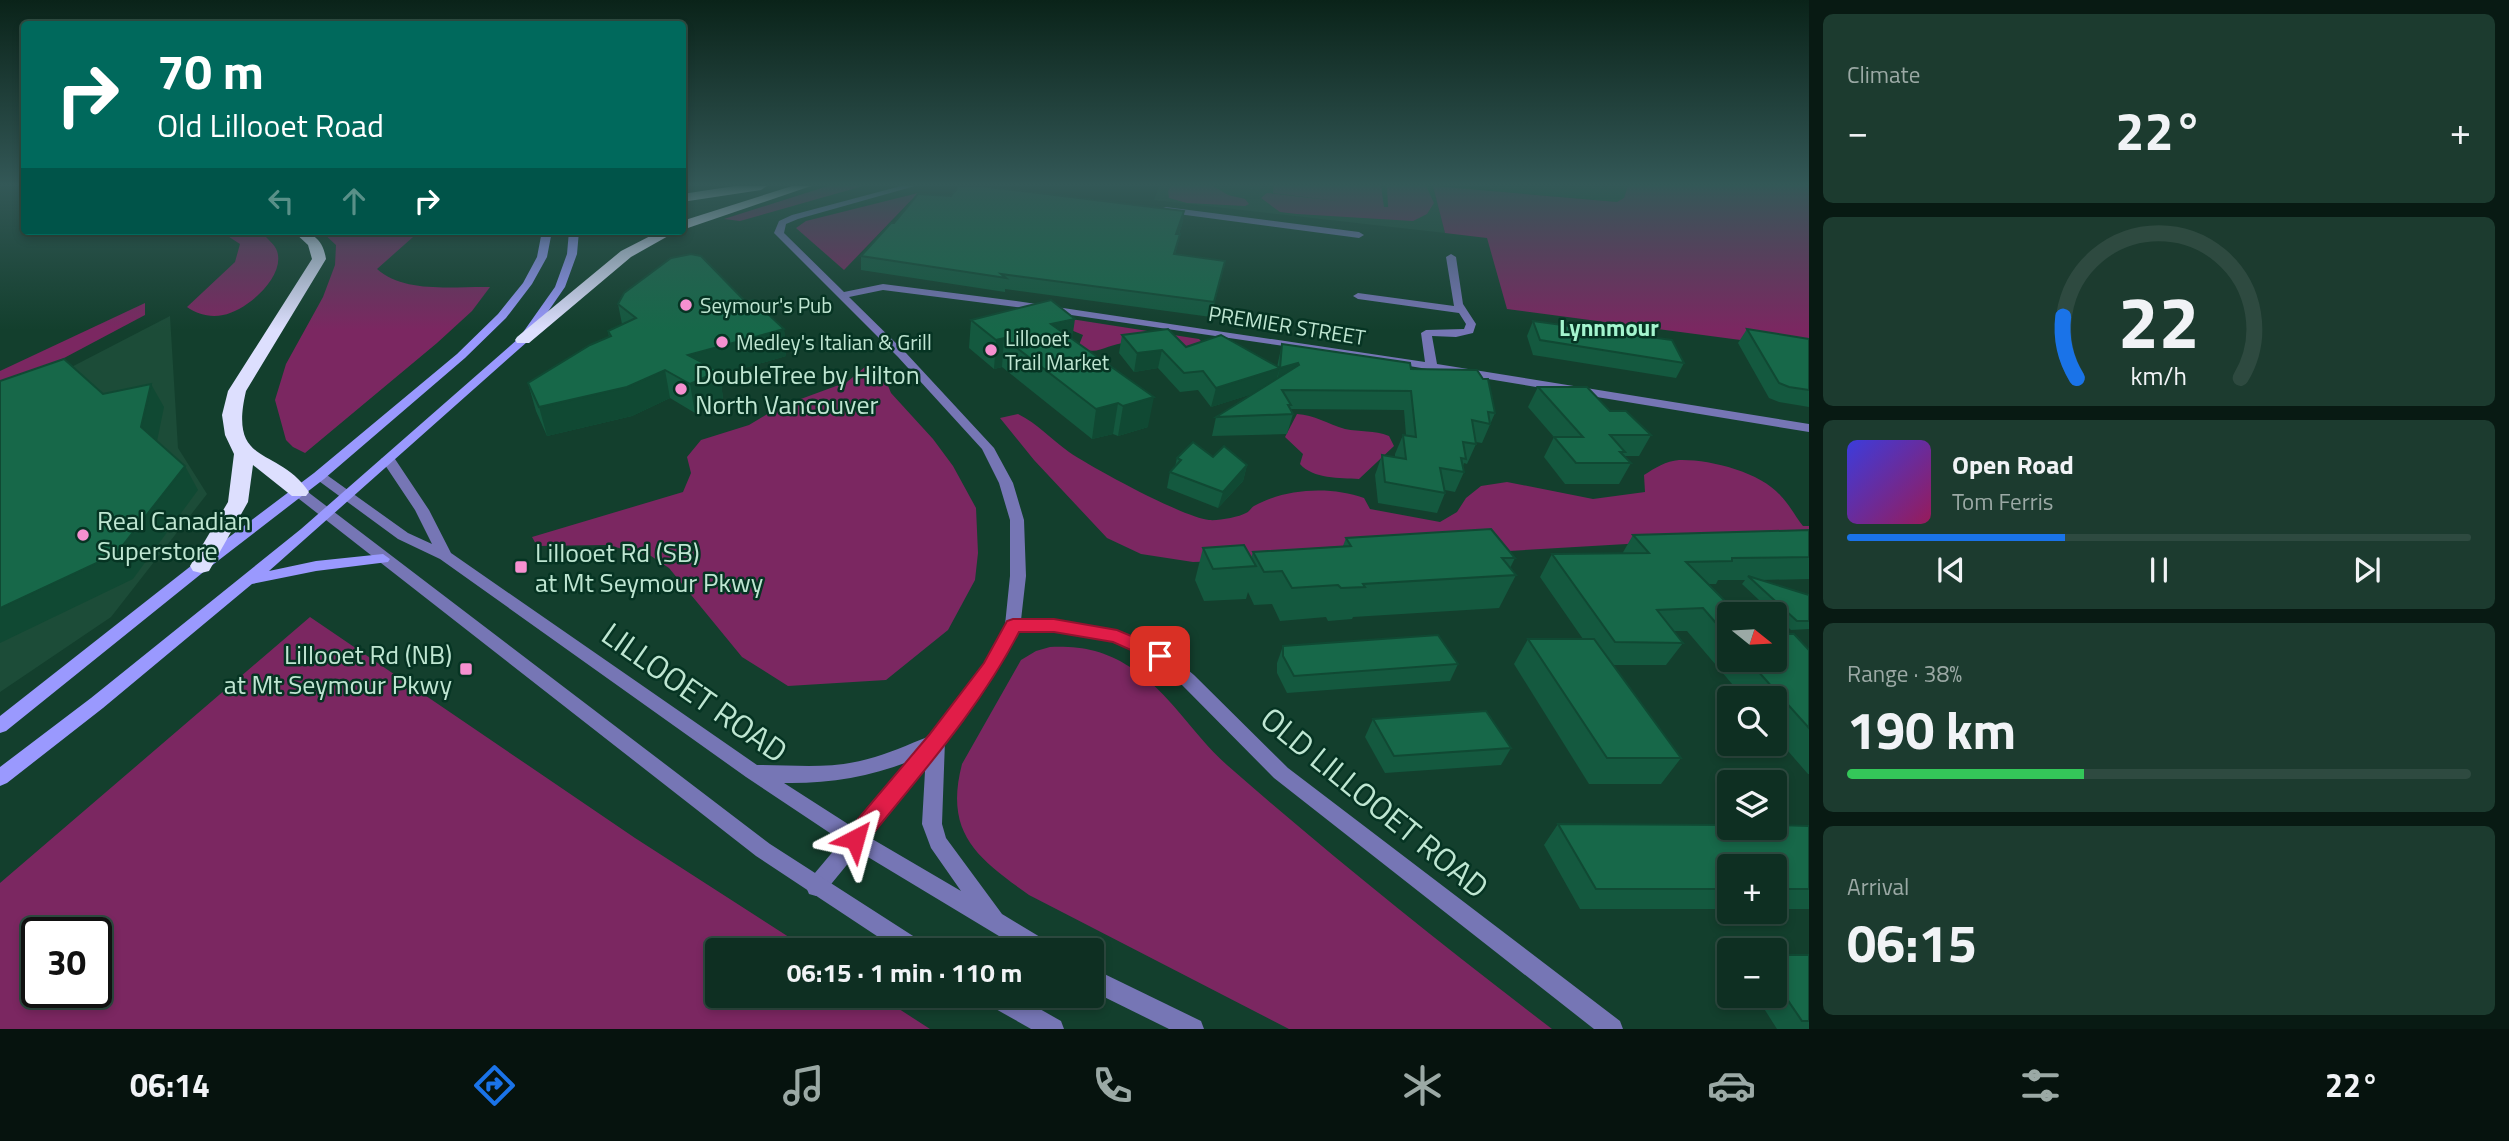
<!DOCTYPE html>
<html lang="en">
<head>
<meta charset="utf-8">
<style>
	:root { --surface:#0e2f22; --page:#1c3b2f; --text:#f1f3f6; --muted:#9ba9a5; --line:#2e4a40; --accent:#1a73e8 }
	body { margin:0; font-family:"Titillium Web",sans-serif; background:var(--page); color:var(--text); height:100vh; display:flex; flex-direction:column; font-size:26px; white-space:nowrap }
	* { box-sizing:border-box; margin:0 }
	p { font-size:23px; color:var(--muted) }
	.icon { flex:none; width:38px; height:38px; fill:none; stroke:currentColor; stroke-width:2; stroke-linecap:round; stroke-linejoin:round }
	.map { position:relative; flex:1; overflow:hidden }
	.drawer { display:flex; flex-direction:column; gap:14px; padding:14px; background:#081a13; width:700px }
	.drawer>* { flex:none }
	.guide { position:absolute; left:21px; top:21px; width:665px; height:214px; border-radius:7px; box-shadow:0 4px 10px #0003,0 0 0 2px var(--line); background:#00695c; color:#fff; overflow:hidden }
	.needle { width:46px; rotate:108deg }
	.tools { position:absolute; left:1717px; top:602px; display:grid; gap:14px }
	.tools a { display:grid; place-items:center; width:70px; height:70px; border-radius:7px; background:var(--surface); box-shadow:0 4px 10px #0003,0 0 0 2px var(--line); font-size:35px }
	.speed { position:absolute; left:21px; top:917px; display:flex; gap:14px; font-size:35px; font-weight:700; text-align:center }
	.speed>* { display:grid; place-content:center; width:91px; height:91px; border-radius:50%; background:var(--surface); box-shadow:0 4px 10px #0003,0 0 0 2px var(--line); line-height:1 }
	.speed .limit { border:4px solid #111; border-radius:10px; background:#fff; color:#111 }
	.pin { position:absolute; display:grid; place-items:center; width:60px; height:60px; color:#fff; margin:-30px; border-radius:14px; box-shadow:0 4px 10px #0006 }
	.me { position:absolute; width:77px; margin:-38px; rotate:39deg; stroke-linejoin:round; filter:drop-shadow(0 0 5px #0008) }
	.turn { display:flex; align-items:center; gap:24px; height:147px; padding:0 21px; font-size:32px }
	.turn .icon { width:91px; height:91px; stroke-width:2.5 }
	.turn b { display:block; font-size:49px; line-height:60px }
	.lanes { display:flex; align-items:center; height:66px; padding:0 21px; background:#0003; justify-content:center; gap:35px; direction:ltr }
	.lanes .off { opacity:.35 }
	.big { font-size:52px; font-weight:700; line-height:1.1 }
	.drawer .widget { flex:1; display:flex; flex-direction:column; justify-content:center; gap:10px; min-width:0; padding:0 24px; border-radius:10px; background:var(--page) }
	.drawer .dial { align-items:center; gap:0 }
	.dial svg { height:182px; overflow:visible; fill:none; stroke:var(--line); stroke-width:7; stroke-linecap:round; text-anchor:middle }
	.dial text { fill:var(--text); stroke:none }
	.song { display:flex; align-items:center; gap:21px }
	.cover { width:84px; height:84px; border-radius:10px; background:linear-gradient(135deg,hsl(240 70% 55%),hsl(330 70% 35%)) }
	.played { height:7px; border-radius:4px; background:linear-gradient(90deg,var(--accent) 35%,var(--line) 35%) }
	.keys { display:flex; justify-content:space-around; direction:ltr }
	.heat { display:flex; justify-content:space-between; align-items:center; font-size:38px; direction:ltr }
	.charge { height:10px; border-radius:5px; background:linear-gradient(90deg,#34c759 38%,var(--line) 0) }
	.trip { position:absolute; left:705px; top:938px; width:399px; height:70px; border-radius:7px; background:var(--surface); box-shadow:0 4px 10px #0003,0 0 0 2px var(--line); font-weight:700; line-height:70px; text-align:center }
	.tabs { display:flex; height:112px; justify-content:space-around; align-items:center; background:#06130e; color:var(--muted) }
	.tabs .icon { width:49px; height:49px }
	.tabs .active { color:var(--accent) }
	.tabs b { font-size:32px; color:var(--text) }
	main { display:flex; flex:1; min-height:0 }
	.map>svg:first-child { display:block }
	.built { fill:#1c4c38 }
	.green { fill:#7b2761; fill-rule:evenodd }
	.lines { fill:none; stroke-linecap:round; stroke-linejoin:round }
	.minor { fill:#7676b5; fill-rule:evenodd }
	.tertiary { fill:#7676b5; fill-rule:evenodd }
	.secondary { fill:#9a99fe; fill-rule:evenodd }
	.motorway { fill:#dddffe; fill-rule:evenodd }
	.wall { fill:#14593f }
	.shaded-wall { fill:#104933 }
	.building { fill:#176849; stroke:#104933; stroke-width:2 }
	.route { fill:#e11d48; stroke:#92132f; stroke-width:2 }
	.poi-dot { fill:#f690d0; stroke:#063423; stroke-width:2.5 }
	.labels { text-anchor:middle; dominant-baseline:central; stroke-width:5; stroke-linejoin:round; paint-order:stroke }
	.far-poi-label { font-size:21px; fill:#bfe6d2; stroke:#063423; text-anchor:start }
	.far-street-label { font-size:21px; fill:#bfe6d2; stroke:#063423 }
	.far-neighbourhood-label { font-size:23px; font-weight:bold; fill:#a4f5ce; stroke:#063423 }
	.poi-label { font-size:26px; fill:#bfe6d2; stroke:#063423; text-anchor:start }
	.near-street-label { font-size:32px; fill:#bfe6d2; stroke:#063423 }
</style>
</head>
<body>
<main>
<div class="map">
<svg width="1809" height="1029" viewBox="0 0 1809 1029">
	<rect width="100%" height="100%" fill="#133f2d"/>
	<g class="built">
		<polygon points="1159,186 1433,186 1445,233 1154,200"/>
		<polygon points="1488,186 1627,186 1635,197 1617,202 1493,191"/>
		<polygon points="170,316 178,448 207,494 111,617 0,692 0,404"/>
	</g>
	<g class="green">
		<polygon points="828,186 863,186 740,221 724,219"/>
		<polygon points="1171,186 1213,186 1228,195 1245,199 1249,204 1245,206 1187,203 1169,198 1168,191"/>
		<polygon points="1274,186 1381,186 1384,207 1388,207 1387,186 1426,186 1434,203 1427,214 1413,221 1297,214 1280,212 1261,198 1267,193 1345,202 1273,193"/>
		<polygon points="1433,186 1617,202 1624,198 1628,186 1809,186 1809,349 1507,309 1487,238 1445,233"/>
		<polygon points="918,193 844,270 796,228 806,221"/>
		<path d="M220 231H260C265 237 275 244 277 251 286 277 246 311 223 315 210 318 197 314 187 307L235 262 240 244Z"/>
		<path d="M321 231H430L413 237 377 269C404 294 456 286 490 287L472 311 437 343 305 453 293 447 286 440 275 400 286 364 323 297 335 265 336 245Z"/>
		<polygon points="145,303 145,315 0,392 0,371"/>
		<path d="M1071 319 1199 339 1204 344C1179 352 1152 342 1126 343 1108 343 1094 359 1079 345L1083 335 1071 330Z"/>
		<polygon points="865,367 882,371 891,393 933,439 953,466 976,508 978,553 975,580 948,630 886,680 788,686 742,657 669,568 651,556 607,545 537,546 532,537 683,492 691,473 687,457 701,440 749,425 779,407 847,382"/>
		<path d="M1018 414C1038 424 1051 439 1069 452 1092 468 1185 518 1209 520 1218 521 1239 517 1246 513 1249 512 1251 508 1254 506 1286 488 1331 486 1364 498L1370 509 1440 522 1457 512 1466 498 1481 486 1507 482 1593 499 1645 492 1644 475C1655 468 1666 461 1679 460 1709 459 1760 472 1780 495 1789 504 1795 516 1803 526H1809V546L1678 541 1458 554 1193 562 1141 554 1107 538 1034 460 1000 418Z"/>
		<path d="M1297 414C1314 415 1328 424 1345 429 1360 432 1374 430 1389 436L1394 446 1359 479C1340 478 1313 479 1300 464L1303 454 1285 437Z"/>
		<path d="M310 617 635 838 809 950H718V996H879L930 1029H0V883ZM37 933H96V992H37Z"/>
		<path d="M1050 647C1081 646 1103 650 1130 667 1170 692 1192 734 1227 765 1332 857 1441 944 1552 1029H1289L1029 895C977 858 944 833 962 764L1021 660 1036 651Z"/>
	</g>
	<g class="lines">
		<g class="minor">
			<path d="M901 186H915L798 219 786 224 784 233 844 292 883 284 1023 302 1425 362 1421 333 1426 330 1464 329 1466 324 1459 313 1358 299 1353 296 1358 293 1454 306 1446 257 1451 254 1456 257 1463 304 1476 324 1473 333 1456 337 1432 336 1437 364 1809 424V432L1312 350 1023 308 883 290 849 297 906 353 994 448 1013 483 1024 520 1026 576 1021 620H1054L1117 630 1166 652 1194 675 1288 768 1620 1021 1623 1029H1594L1274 778 1182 685 1154 660 1114 641 1054 632 1018 631C968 727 891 810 823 894L816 896 809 894 806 887 809 880 930 736 985 663 1005 625 1010 576V520L999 483 982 449 898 357 774 233 779 221 792 215Z"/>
			<polygon points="1166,207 1359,232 1364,235 1359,238 1163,212 1163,208"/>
		</g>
		<g class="tertiary">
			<path d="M388 455 393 456 429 510 451 553 757 765C799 765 834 770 875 757 896 751 915 741 936 734L942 736 945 741 942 824 946 838 1002 914 1050 943 1053 950H1022L848 845 746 777 440 559 398 539 312 476 319 472 324 473 408 533 432 544 415 510 381 459ZM926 754 922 824 931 848 961 891 862 833 784 783C833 784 882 775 926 754Z"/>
			<polygon points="299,488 304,489 770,844 924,943 927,950 898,950 756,856 294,495 292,492 294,489"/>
			<polygon points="1092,968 1201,1021 1204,1029 1169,1029 1092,991"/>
			<polygon points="984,996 1017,996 1061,1021 1064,1029 1031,1029 987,1004"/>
		</g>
		<g class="secondary">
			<polygon points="542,231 552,231 547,257 532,284 506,318 465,358 324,479 206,570 6,731 0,733 0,716 196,562 314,473 457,354 498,314 523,283 537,257"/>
			<polygon points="569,231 579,231 577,254 565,287 527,342 269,571 316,561 383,554 390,559 388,562 316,571 252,584 103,708 7,783 0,786 0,767 91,698 301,529 519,338 555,287 567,254"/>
		</g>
		<g class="motorway">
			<polygon points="735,186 767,186 761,190 682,202 682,194"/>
			<polygon points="792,186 811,186 682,230 682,221"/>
			<path d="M293 231C312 231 323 239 326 259L246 391C228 468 277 445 309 492L306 496H292L253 465 248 502 209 571 201 573 193 571 190 566 228 502 234 454 225 435 222 415 228 391 312 259 308 245Z"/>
			<polygon points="660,231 677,231 631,257 529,343 517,343 515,340 517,337 621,251"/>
		</g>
	</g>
	<g class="wall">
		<polygon points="1230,186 1259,186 1258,190"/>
		<polygon points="1184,211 1182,225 1179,234 1180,234 1175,255 1225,261 1211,317 1005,289 1005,292 861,270 861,256 894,223"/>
		<polygon points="746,302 784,329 786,356 720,375 723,399 695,413 670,398 632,416 547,436 536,411 528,383 609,337 608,331 622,324 618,304"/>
		<polygon points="971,320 1072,339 1148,427 1118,436 1113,434 1092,439 1002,367 994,369 969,348"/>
		<polygon points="1533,321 1684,363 1676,378 1533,355 1527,336"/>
		<polygon points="1747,329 1809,339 1809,407 1779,402 1769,398 1738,343"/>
		<polygon points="1122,335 1277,367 1282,344 1411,369 1495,413 1482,443 1476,442 1476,444 1467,464 1464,463 1463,466 1464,472 1455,492 1445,490 1445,493 1437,513 1378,503 1375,475 1382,455 1395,457 1395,454 1403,435 1406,435 1404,410 1290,409 1293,414 1287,434 1212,436 1216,417 1252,394 1211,407 1198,390 1180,392 1158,368 1134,372 1119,353"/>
		<polygon points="1538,387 1610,411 1651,435 1639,456 1624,456 1631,463 1619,484 1565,484 1544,457 1554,437 1528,407"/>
		<polygon points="1213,457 1247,465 1243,481 1218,508 1167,488 1170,472 1175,467 1177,458"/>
		<polygon points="1809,530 1809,579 1761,580 1809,595 1809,629 1791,630 1742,584 1745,580 1718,580 1716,584 1708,584 1729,614 1729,660 1774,660 1809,650 1809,774 1808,774 1774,735 1774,698 1744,698 1687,631 1674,631 1683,643 1666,665 1612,665 1681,758 1661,784 1589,784 1514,664 1528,639 1583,639 1540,577 1552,554 1622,554 1633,535"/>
		<polygon points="1346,538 1515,558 1510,568 1516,575 1499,608 1353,617 1352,619 1328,621 1326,617 1280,621 1272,604 1254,605 1248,592 1246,599 1204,601 1195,580 1203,548 1251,558 1253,552 1343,546"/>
		<polygon points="1283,646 1458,664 1450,681 1287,693 1277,673 1277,663"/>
		<polygon points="1373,719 1511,748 1501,765 1385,773 1365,737"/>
		<polygon points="1558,824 1809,826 1809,909 1774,909 1774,866 1729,866 1729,909 1580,909 1544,845"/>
		<polygon points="1774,955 1809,955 1809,1029 1777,1029 1756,996 1774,996"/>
	</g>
	<g class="shaded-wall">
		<polygon points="1184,211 1182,225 1174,247 1176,234"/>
		<polygon points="1075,319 1071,347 1051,324"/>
		<polygon points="784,329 786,356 720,375 723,399 695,413 690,384 688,355"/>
		<polygon points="1004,338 1002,367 994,369 996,340"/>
		<polygon points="1162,350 1158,368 1134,372 1137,353"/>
		<polygon points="1298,363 1293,382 1275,387 1280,368"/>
		<polygon points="1280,368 1274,387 1211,407 1216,388"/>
		<polygon points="665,370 670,398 632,416 547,436 539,407"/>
		<polygon points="151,384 164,407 155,451 141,427"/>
		<polygon points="1154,397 1148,427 1118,436 1123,406"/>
		<polygon points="1118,403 1113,434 1092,439 1096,409"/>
		<polygon points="1247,465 1243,481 1218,508 1223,492"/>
		<polygon points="185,466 198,490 133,579 0,643 0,608"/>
	</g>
	<g class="building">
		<polygon points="959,186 981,186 1184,211 1176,234 1180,234 1174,254 1225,261 1214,302 1001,274 1006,278 861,256 891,223 894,223 918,194 951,196"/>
		<polygon points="691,254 701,256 746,302 753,300 784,329 688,355 719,371 690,384 665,370 627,387 539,407 528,383 590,345 611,336 608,331 636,318 618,304 624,293 671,258"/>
		<polygon points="1051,300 1075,319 1051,324 1154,397 1123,406 1118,403 1096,409 1004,338 996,340 971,320"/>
		<polygon points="1533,321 1672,340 1684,363 1540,340"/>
		<polygon points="1168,329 1186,347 1221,335 1280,368 1216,388 1203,371 1184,373 1162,350 1137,353 1122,335"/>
		<polygon points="1747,329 1809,339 1809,390 1789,387 1779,383"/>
		<polygon points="1282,344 1410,363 1411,369 1477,370 1483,379 1488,379 1495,413 1488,412 1490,424 1472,420 1476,444 1463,442 1466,459 1461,458 1464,472 1440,468 1445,493 1385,482 1382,455 1406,459 1403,435 1416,437 1411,391 1282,390 1291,405 1288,405 1293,414 1216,417 1299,365 1298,363 1280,368"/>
		<polygon points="64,359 103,394 151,384 141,427 185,466 116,554 0,608 0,381"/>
		<polygon points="1538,387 1587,387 1610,411 1626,411 1651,435 1610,435 1625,452 1620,452 1631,463 1576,463 1554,437 1583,437"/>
		<polygon points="1193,442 1213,457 1224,446 1247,465 1223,492 1170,472 1181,460 1177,458"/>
		<polygon points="1491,529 1515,558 1502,558 1516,575 1363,584 1365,587 1341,588 1338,585 1292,588 1282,571 1264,572 1253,552 1351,546 1346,538"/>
		<polygon points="1809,530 1809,557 1732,558 1732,561 1686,562 1738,614 1729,614 1729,638 1703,608 1657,610 1683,643 1615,642 1552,554 1649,553 1633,535"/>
		<polygon points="1244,545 1256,566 1213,569 1203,548"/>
		<polygon points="1748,576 1809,595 1809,621 1797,621"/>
		<polygon points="1774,634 1794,634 1809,650 1809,728 1748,660 1774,660"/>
		<polygon points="1438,635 1458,664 1294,676 1283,656 1283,646"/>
		<polygon points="1528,639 1594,639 1681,758 1607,758"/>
		<polygon points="1486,711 1511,748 1394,756 1373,719"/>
		<polygon points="1558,824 1729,825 1729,828 1774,828 1774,825 1809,826 1809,889 1774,889 1774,866 1729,866 1729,889 1596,889"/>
		<polygon points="1774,955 1809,955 1809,1021 1802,1021 1774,980"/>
	</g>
	<linearGradient id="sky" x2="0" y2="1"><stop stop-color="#0a2319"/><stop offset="0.56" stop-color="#335857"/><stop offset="1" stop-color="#335857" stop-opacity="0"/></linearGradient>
	<rect width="1809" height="330" fill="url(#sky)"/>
	<path class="route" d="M1013 619H1054L1117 630 1167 651 1170 656 1167 661 1160 663 1113 642 1054 632H1019C979 710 918 777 863 846L855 848 847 846 844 839 847 832 929 735 984 663 1007 621Z"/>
	<g class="poi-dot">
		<circle cx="686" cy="305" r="7"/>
		<circle cx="722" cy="342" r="7"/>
		<circle cx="991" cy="350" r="7"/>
		<circle cx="681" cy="389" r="7"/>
		<circle cx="83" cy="535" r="7"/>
		<rect x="514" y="560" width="14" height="14" rx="3.5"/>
		<rect x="459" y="662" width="14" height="14" rx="3.5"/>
	</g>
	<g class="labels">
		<g class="far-poi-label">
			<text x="700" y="305">Seymour's Pub</text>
			<text x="1005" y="338">Lillooet<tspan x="1005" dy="24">Trail Market</tspan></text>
			<text x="736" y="342">Medley's Italian &amp; Grill</text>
		</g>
		<g class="far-street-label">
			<text transform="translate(1287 325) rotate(9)">PREMIER STREET</text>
		</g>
		<g class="far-neighbourhood-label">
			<text x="1609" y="327">Lynnmour</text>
		</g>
		<g class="poi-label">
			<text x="695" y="374">DoubleTree by Hilton<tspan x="695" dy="30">North Vancouver</tspan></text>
			<text x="97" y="520">Real Canadian<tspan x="97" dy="30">Superstore</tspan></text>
			<text x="535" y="552">Lillooet Rd (SB)<tspan x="535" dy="30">at Mt Seymour Pkwy</tspan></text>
			<text x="452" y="654" text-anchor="end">Lillooet Rd (NB)<tspan x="452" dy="30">at Mt Seymour Pkwy</tspan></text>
		</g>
		<g class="near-street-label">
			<text transform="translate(695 692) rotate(35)">LILLOOET ROAD</text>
			<text transform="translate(1375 802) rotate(39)">OLD LILLOOET ROAD</text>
		</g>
	</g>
</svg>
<div class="tools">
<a><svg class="needle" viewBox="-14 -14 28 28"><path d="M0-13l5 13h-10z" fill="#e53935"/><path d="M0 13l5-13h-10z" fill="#9ba9a5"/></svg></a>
<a><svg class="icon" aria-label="search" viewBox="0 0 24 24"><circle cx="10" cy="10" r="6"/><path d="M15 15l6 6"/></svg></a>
<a><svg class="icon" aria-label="layers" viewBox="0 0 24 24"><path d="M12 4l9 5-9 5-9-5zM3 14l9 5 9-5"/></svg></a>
<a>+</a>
<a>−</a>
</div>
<div class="speed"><div class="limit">30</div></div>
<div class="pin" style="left:1160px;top:656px;background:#d93025"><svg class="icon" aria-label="arrive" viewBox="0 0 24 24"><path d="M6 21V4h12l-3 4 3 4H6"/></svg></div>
<svg class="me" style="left:855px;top:839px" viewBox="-20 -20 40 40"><path d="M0-17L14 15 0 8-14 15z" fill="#e11d48" stroke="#fff" stroke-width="4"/></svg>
<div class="trip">06:15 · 1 min · 110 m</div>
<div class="guide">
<div class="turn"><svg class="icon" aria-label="right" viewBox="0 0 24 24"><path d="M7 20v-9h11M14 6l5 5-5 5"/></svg><div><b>70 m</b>Old Lillooet Road</div></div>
<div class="lanes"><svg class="icon off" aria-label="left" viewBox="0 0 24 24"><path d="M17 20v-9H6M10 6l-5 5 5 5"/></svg><svg class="icon off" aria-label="ahead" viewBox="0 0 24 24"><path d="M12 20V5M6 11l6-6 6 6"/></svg><svg class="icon" aria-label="right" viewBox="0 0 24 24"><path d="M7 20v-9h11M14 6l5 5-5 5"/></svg></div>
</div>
</div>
<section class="drawer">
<div class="widget"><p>Climate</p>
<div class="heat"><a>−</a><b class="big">22°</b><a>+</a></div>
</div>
<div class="widget dial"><svg viewBox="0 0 100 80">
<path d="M14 69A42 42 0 1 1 86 69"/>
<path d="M14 69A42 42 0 0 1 8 42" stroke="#1a73e8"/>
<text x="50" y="56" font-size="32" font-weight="700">22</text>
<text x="50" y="72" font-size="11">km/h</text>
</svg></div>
<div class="widget">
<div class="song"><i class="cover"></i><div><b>Open Road</b><p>Tom Ferris</p></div></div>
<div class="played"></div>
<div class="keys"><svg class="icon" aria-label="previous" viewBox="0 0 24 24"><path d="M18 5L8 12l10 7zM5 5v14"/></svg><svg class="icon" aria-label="pause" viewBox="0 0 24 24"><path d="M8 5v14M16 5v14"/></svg><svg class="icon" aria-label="next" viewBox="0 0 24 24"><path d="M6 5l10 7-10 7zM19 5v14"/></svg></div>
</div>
<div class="widget"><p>Range · 38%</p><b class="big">190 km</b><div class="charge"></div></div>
<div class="widget"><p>Arrival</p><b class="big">06:15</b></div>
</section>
</main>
<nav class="tabs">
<b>06:14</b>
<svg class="icon active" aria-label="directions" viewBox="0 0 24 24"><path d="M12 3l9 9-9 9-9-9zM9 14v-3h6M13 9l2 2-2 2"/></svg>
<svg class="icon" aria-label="music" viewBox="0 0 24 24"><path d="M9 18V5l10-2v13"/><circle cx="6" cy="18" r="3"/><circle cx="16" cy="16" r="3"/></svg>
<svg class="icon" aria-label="phone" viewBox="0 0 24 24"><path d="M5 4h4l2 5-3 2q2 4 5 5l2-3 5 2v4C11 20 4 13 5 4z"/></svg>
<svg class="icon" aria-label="climate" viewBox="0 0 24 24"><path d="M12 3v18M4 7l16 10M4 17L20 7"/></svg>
<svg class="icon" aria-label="car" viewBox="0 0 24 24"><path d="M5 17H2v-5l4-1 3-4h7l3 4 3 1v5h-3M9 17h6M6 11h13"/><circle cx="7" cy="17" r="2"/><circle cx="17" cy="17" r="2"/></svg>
<svg class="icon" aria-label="filters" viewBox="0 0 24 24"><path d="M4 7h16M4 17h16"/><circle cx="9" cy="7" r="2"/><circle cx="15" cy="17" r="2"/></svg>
<b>22°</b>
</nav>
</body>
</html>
